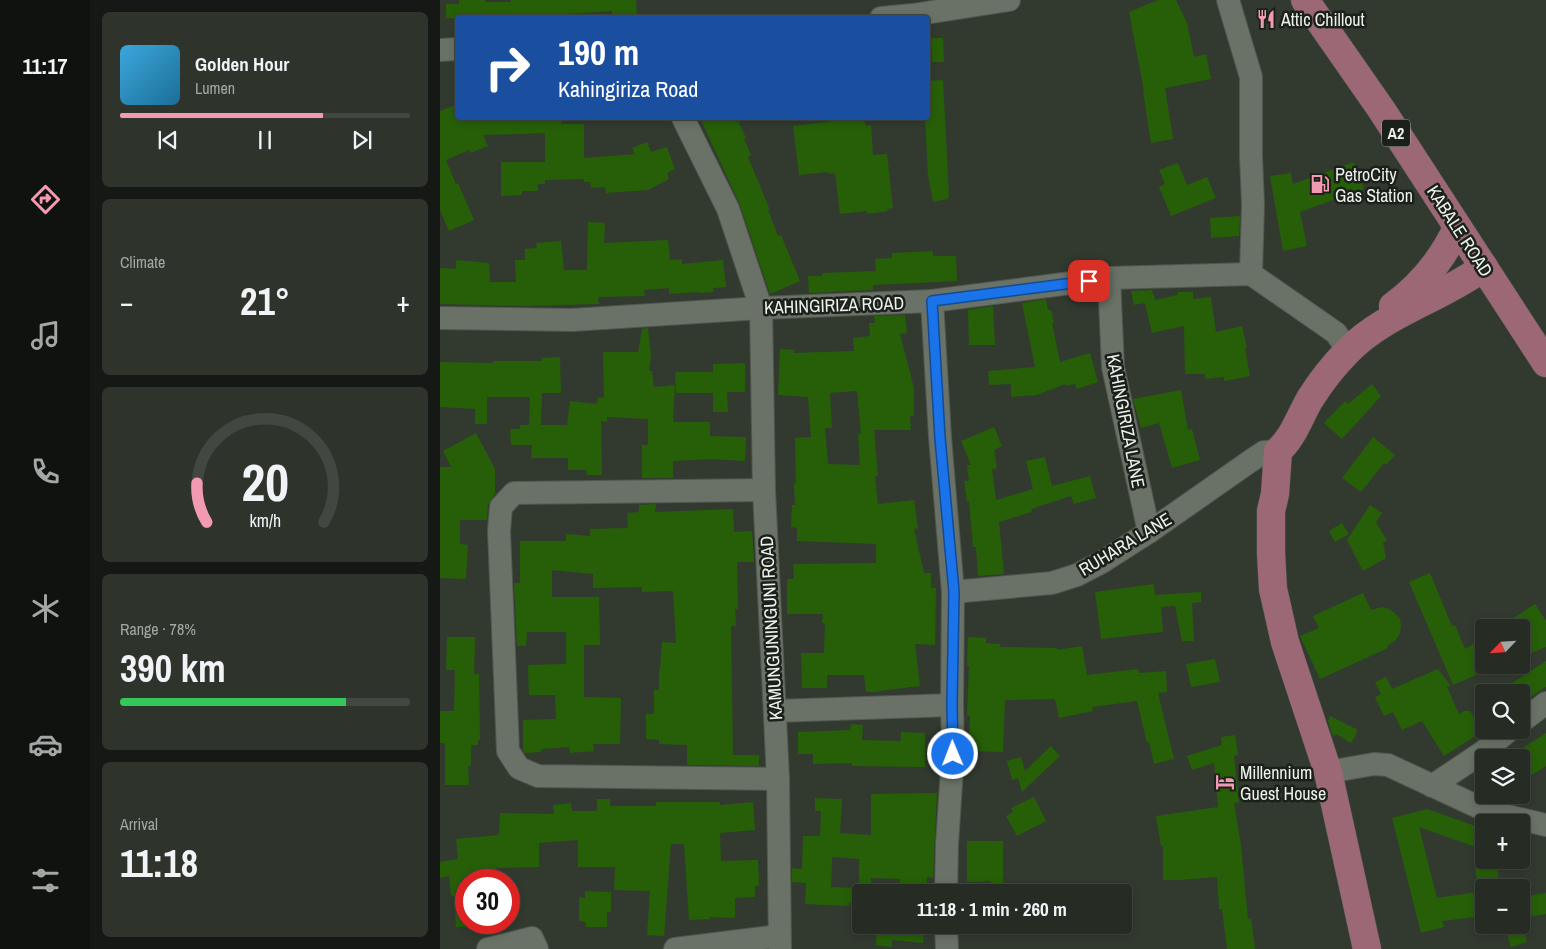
<!DOCTYPE html>
<html lang="en">
<head>
<meta charset="utf-8">
<style>
	:root { --surface:#262c24; --page:#2e342c; --text:#f1f3f6; --muted:#a4a7a6; --line:#424841; --accent:#f19ab2 }
	body { margin:0; font-family:"Archivo Narrow",sans-serif; background:var(--page); color:var(--text); height:100vh; display:flex; flex-direction:column; font-size:19px; white-space:nowrap }
	* { box-sizing:border-box; margin:0 }
	p { font-size:16px; color:var(--muted) }
	.icon { flex:none; width:28px; height:28px; fill:none; stroke:currentColor; stroke-width:2; stroke-linecap:round; stroke-linejoin:round }
	.map { position:relative; flex:1; overflow:hidden }
	.details { display:flex; flex-direction:column; gap:12px; padding:12px; background:#151814; width:350px }
	.details>* { flex:none }
	.top-card { position:absolute; left:15px; top:15px; width:475px; height:105px; border-radius:5px; box-shadow:0 2px 8px #0003,0 0 0 1px var(--line); background:#1a4fa0; color:#fff; overflow:hidden }
	.needle { width:32px; rotate:245deg }
	.tools { position:absolute; left:1035px; top:619px; display:grid; gap:10px }
	.tools a { display:grid; place-items:center; width:55px; height:55px; border-radius:5px; background:var(--surface); box-shadow:0 2px 8px #0003,0 0 0 1px var(--line); font-size:25px }
	.speed { position:absolute; left:15px; top:869px; display:flex; gap:10px; font-size:25px; font-weight:700; text-align:center }
	.speed>* { display:grid; place-content:center; width:65px; height:65px; border-radius:50%; background:var(--surface); box-shadow:0 2px 8px #0003,0 0 0 1px var(--line); line-height:1 }
	.speed .limit { border:8px solid #d22; background:#fff; color:#111 }
	.pin { position:absolute; display:grid; place-items:center; width:42px; height:42px; color:#fff; margin:-21px; border-radius:10px; box-shadow:0 2px 8px #0006 }
	.me { position:absolute; width:55px; margin:-28px; rotate:359deg; stroke-linejoin:round; filter:drop-shadow(0 0 4px #0008) }
	.turn { display:flex; align-items:center; gap:18px; height:105px; padding:0 20px; font-size:22px }
	.turn .icon { width:65px; height:65px; stroke-width:2.5 }
	.turn b { display:block; font-size:35px; line-height:42px }
	.big { font-size:38px; font-weight:700; line-height:1.1 }
	.details .card { flex:1; display:flex; flex-direction:column; justify-content:center; gap:8px; min-width:0; padding:0 18px; border-radius:8px; background:var(--page) }
	.details .dial { align-items:center; gap:0 }
	.dial svg { height:130px; overflow:visible; fill:none; stroke:var(--line); stroke-width:7; stroke-linecap:round; text-anchor:middle }
	.dial text { fill:var(--text); stroke:none }
	.song { display:flex; align-items:center; gap:15px }
	.cover { width:60px; height:60px; border-radius:8px; background:linear-gradient(135deg,hsl(200 70% 55%),hsl(200 70% 35%)) }
	.played { height:5px; border-radius:2px; background:linear-gradient(90deg,var(--accent) 70%,var(--line) 70%) }
	.keys { display:flex; justify-content:space-around; direction:ltr }
	.heat { display:flex; justify-content:space-between; align-items:center; font-size:28px; direction:ltr }
	.charge { height:8px; border-radius:4px; background:linear-gradient(90deg,#34c759 78%,var(--line) 0) }
	.trip { position:absolute; left:412px; top:884px; width:280px; height:50px; border-radius:5px; background:var(--surface); box-shadow:0 2px 8px #0003,0 0 0 1px var(--line); font-weight:700; line-height:50px; text-align:center }
	main { display:flex; flex:1; min-height:0 }
	.tabs { display:flex; flex-direction:column; width:90px; justify-content:space-around; align-items:center; background:#0f120e; color:var(--muted) }
	.tabs .icon { width:35px; height:35px }
	.tabs .on { color:var(--accent) }
	.tabs b { font-size:22px; color:var(--text) }
	.map>svg:first-child { display:block }
	.building { fill:#265f08; fill-rule:evenodd }
	.lines { fill:none; stroke-linecap:round; stroke-linejoin:round }
	.minor-casing { stroke:#51574f; stroke-width:24 }
	.major-casing { stroke:#51574f; stroke-width:29 }
	.minor { stroke:#6a7267; stroke-width:22 }
	.major { stroke:#9d6875; stroke-width:28 }
	.route-casing { stroke:#114b97; stroke-width:12 }
	.route { stroke:#1a73e8; stroke-width:9 }
	.labels { text-anchor:middle; dominant-baseline:central; stroke-width:5; stroke-linejoin:round; paint-order:stroke }
	.shield { fill:#1c201b; stroke:#aeb2ac; stroke-width:1 }
	.shield-label { font-size:16px; font-weight:bold; fill:#ecf1ea }
	.poi-label { font-size:18px; fill:#ecf1ea; stroke:#1c201b; text-anchor:start }
	.street-label { font-size:18px; fill:#ecf1ea; stroke:#1c201b }
</style>
</head>
<body>
<main>
<nav class="tabs">
<b>11:17</b>
<svg class="icon on" aria-label="directions" viewBox="0 0 24 24"><path d="M12 3l9 9-9 9-9-9zM9 14v-3h6M13 9l2 2-2 2"/></svg>
<svg class="icon" aria-label="music" viewBox="0 0 24 24"><path d="M9 18V5l10-2v13"/><circle cx="6" cy="18" r="3"/><circle cx="16" cy="16" r="3"/></svg>
<svg class="icon" aria-label="phone" viewBox="0 0 24 24"><path d="M5 4h4l2 5-3 2q2 4 5 5l2-3 5 2v4C11 20 4 13 5 4z"/></svg>
<svg class="icon" aria-label="climate" viewBox="0 0 24 24"><path d="M12 3v18M4 7l16 10M4 17L20 7"/></svg>
<svg class="icon" aria-label="car" viewBox="0 0 24 24"><path d="M5 17H2v-5l4-1 3-4h7l3 4 3 1v5h-3M9 17h6M6 11h13"/><circle cx="7" cy="17" r="2"/><circle cx="17" cy="17" r="2"/></svg>
<svg class="icon" aria-label="filters" viewBox="0 0 24 24"><path d="M4 7h16M4 17h16"/><circle cx="9" cy="7" r="2"/><circle cx="15" cy="17" r="2"/></svg>
</nav>
<section class="details">
<div class="card">
<div class="song"><i class="cover"></i><div><b>Golden Hour</b><p>Lumen</p></div></div>
<div class="played"></div>
<div class="keys"><svg class="icon" aria-label="previous" viewBox="0 0 24 24"><path d="M18 5L8 12l10 7zM5 5v14"/></svg><svg class="icon" aria-label="pause" viewBox="0 0 24 24"><path d="M8 5v14M16 5v14"/></svg><svg class="icon" aria-label="next" viewBox="0 0 24 24"><path d="M6 5l10 7-10 7zM19 5v14"/></svg></div>
</div>
<div class="card"><p>Climate</p>
<div class="heat"><a>−</a><b class="big">21°</b><a>+</a></div>
</div>
<div class="card dial"><svg viewBox="0 0 100 80">
<path d="M14 69A42 42 0 1 1 86 69"/>
<path d="M14 69A42 42 0 0 1 8 45" stroke="#f19ab2"/>
<text x="50" y="56" font-size="32" font-weight="700">20</text>
<text x="50" y="72" font-size="11">km/h</text>
</svg></div>
<div class="card"><p>Range · 78%</p><b class="big">390 km</b><div class="charge"></div></div>
<div class="card"><p>Arrival</p><b class="big">11:18</b></div>
</section>
<div class="map">
<svg width="1106" height="949" viewBox="0 0 1106 949">
	<rect width="100%" height="100%" fill="#323a30"/>
	<g class="building">
		<polygon points="19,0 45,0 45,2 71,2 71,0 196,0 197,18 172,18 172,11 128,14 128,18 6,18 6,4 19,4"/>
		<polygon points="718,0 736,0 747,23 754,57 766,54 771,79 725,88 733,139 711,143 703,91 704,91 689,12"/>
		<polygon points="491,38 503,38 504,62 492,62"/>
		<polygon points="503,80 509,196 507,199 493,202 488,175 485,118 488,118 488,81"/>
		<polygon points="18,104 18,118 121,118 121,124 144,124 144,158 195,154 192,148 207,142 211,152 227,147 235,169 227,173 229,179 208,190 166,193 165,187 151,188 150,182 144,182 144,179 105,180 105,184 98,184 98,191 82,191 82,195 61,196 61,162 105,162 105,133 43,135 48,146 30,153 29,150 6,160 16,184 18,183 34,220 9,231 0,210 0,111"/>
		<polygon points="260,118 297,118 306,138 304,139 311,155 308,157 330,210 328,210 338,236 341,235 360,281 330,294 300,205"/>
		<polygon points="410,118 423,118 426,126 431,125 433,155 447,154 453,208 447,209 448,211 427,214 427,211 400,214 395,173 389,174 388,172 359,175 353,126 410,119"/>
		<polygon points="914,162 924,189 860,212 867,246 843,251 830,176 851,173 853,184"/>
		<polygon points="738,163 747,185 767,177 776,198 731,216 719,187 725,184 719,170"/>
		<polygon points="800,216 799,236 771,238 770,218"/>
		<polygon points="148,222 165,223 164,243 228,240 230,260 242,259 242,264 283,260 286,287 273,288 274,292 260,293 260,292 229,294 229,288 204,290 205,296 158,297 159,304 86,306 0,304 0,268 16,269 16,260 49,263 50,282 76,282 75,260 85,260 85,249 97,248 96,243 121,241 124,270 147,270"/>
		<polygon points="493,251 493,256 516,256 517,281 433,285 433,290 369,293 368,276 382,276 382,273 436,271 435,259 452,258 452,253"/>
		<polygon points="712,290 715,300 738,295 738,292 753,292 753,299 771,297 776,332 802,326 807,348 805,348 810,376 784,381 784,377 765,379 765,374 745,374 744,326 712,333 705,303 694,305 691,291"/>
		<polygon points="606,299 608,310 611,310 614,323 612,323 620,362 650,353 658,382 636,389 635,384 626,386 625,384 597,395 571,397 571,384 549,385 548,371 595,367 582,303"/>
		<polygon points="553,306 555,345 529,345 528,310"/>
		<path d="M465 315 467 333 460 334 474 388V416H470L471 430H434L438 476H435L438 504 474 500 478 528 474 529 484 573H491V588H496L495 645 475 644 480 686 439 691V692H426L424 675H387V688H362L361 653H384L385 623H382L383 614H347V579H354L353 564 436 563V544L357 541V528L351 527 352 505H355L354 484 356 483 355 438 371 437 368 397 338 395 340 349 354 350V353L414 351 413 338 430 336 429 323H435L434 316ZM417 391 421 434H418L420 465 388 464 385 428H392L390 393Z"/>
		<polygon points="208,328 211,357 209,371 212,371 214,387 235,385 233,422 270,422 270,436 306,437 305,461 271,459 233,461 233,478 202,478 202,445 208,445 208,419 167,417 167,422 161,421 162,475 147,475 146,470 128,470 128,458 91,458 92,445 71,445 70,429 80,429 80,425 89,425 90,397 47,397 47,424 35,424 35,409 0,407 0,362 53,363 53,361 102,361 102,358 120,357 121,393 102,393 101,425 127,425 130,401 157,404 158,397 164,398 163,352 198,352 202,329"/>
		<polygon points="305,363 305,392 287,392 288,412 273,412 273,393 236,393 235,373 237,372 273,372 273,364"/>
		<polygon points="932,384 941,396 902,439 884,423 905,401 908,404"/>
		<polygon points="741,390 748,430 752,429 760,460 732,468 719,423 701,428 693,399"/>
		<polygon points="554,427 562,446 554,450 557,468 552,469 556,500 593,489 586,461 605,457 612,486 650,476 656,498 634,504 631,496 591,509 592,512 559,522 564,574 538,576 536,547 533,547 529,501 527,502 524,481 529,481 527,465 531,465 521,441"/>
		<polygon points="36,433 55,469 55,494 48,505 47,520 20,520 20,544 28,545 26,579 0,578 0,467 11,467 3,451"/>
		<polygon points="933,437 955,455 946,465 944,463 921,492 902,478"/>
		<polygon points="216,504 215,512 293,509 294,532 312,531 314,562 297,562 298,609 295,609 296,626 291,626 293,755 319,755 319,766 247,765 247,745 219,744 219,740 206,739 206,714 214,714 214,690 219,690 219,669 220,669 222,642 236,643 233,591 202,592 202,587 153,588 153,574 112,570 112,597 159,597 160,645 144,645 144,697 181,698 180,744 153,744 154,751 130,753 129,747 101,749 101,752 85,753 83,750 83,720 116,719 115,695 89,695 88,665 126,664 126,632 87,632 86,646 77,646 74,583 80,583 80,541 126,541 126,534 150,536 150,529 188,528 187,513 199,512 199,505"/>
		<polygon points="930,505 942,513 936,522 947,541 943,542 946,558 923,571 907,540"/>
		<polygon points="902,523 909,534 895,542 889,531"/>
		<polygon points="990,573 1012,626 1015,625 1025,649 1044,637 1044,663 1034,669 1036,675 1013,685 969,582"/>
		<polygon points="714,584 715,595 761,592 761,602 752,603 754,641 742,641 735,606 721,607 723,632 661,639 655,592"/>
		<polygon points="923,593 931,610 942,607 949,609 955,613 960,619 961,626 960,633 956,640 947,646 948,648 880,679 860,636 879,628 873,616"/>
		<polygon points="1095,604 1106,621 1106,647 1081,657 1081,628 1058,628"/>
		<polygon points="7,637 35,637 34,674 39,674 40,740 38,740 38,745 31,745 31,766 28,766 29,785 5,785 5,743 0,743 0,711 14,711 15,670 6,670"/>
		<polygon points="528,637 546,638 546,643 560,644 560,647 617,648 617,650 642,646 647,675 698,669 699,673 726,671 727,692 718,693 734,759 714,764 709,742 707,743 697,701 652,707 653,711 619,718 615,699 565,700 563,752 528,751 530,716 527,716 529,666 527,666"/>
		<polygon points="775,659 780,682 751,687 746,664"/>
		<polygon points="1106,661 1106,687 1081,703 1081,692 1058,692"/>
		<polygon points="998,669 1011,686 1007,687 1019,714 1024,711 1030,711 1043,731 1004,756 982,721 962,730 953,712 944,716 935,697 941,694 935,682 946,677 952,689"/>
		<polygon points="890,716 918,730 911,743 896,734 895,736 892,734 888,721"/>
		<polygon points="411,724 423,725 422,740 461,741 461,732 485,733 485,767 412,766 412,763 373,764 373,754 358,754 358,732 410,730"/>
		<polygon points="1106,733 1106,766 1090,776 1081,762 1081,758 1078,758 1075,753"/>
		<polygon points="795,735 798,755 794,756 799,802 794,803 801,845 808,919 811,918 815,949 787,949 782,909 779,909 777,877 740,880 723,880 723,846 721,846 716,816 778,807 774,763 752,770 747,756 782,745 781,737"/>
		<polygon points="611,746 620,756 582,792 578,778 572,780 567,761 581,757 585,771"/>
		<path d="M497 793 493 878 487 877 486 892H459L460 879 431 878V892H421V903H409V906L365 904 366 883 352 882V868L362 869 363 836H380L381 811H375V798L402 799 400 833 431 835V794ZM392 857 419 859V888L391 887Z"/>
		<polygon points="594,797 606,821 577,836 566,816 573,812 571,808"/>
		<polygon points="157,799 170,799 170,806 216,806 216,802 280,802 280,805 313,802 315,830 280,833 281,861 318,860 319,886 315,886 315,897 295,898 295,918 270,917 270,919 249,920 244,844 231,844 224,936 207,935 210,891 174,890 175,867 138,867 138,840 99,843 99,867 56,868 56,880 26,880 26,927 16,927 14,896 11,896 9,876 0,878 0,862 18,859 16,839 59,835 60,813 114,814 113,805 131,803 132,811 157,811"/>
		<polygon points="987,809 1044,829 1044,850 979,827 997,898 1044,891 1044,916 1002,921 1004,927 981,933 952,818"/>
		<polygon points="527,841 563,841 563,892 551,892 551,881 527,882"/>
		<polygon points="1057,864 1060,888 1038,888 1035,866"/>
		<polygon points="145,891 171,892 171,912 167,912 167,927 146,927 146,922 139,921 139,897 145,898"/>
		<polygon points="1106,893 1106,914 1081,918 1081,897"/>
		<polygon points="1082,924 1087,942 1071,947 1065,928"/>
		<polygon points="437,925 485,925 483,943 452,940 452,947 436,945"/>
	</g>
	<g class="lines">
		<g class="minor-casing">
			<g id="minor">
				<polyline points="788,0 811,77 811,156 813,205 811,274"/>
				<polyline points="441,18 473,15 569,0"/>
				<polyline points="0,50 18,49"/>
				<polyline points="243,118 288,209 321,308 324,490 338,779 340,949"/>
				<polyline points="669,278 673,367 709,532"/>
				<polyline points="492,301 500,437 513,592 512,705 513,754 507,844 506,892"/>
				<polyline points="0,318 132,320 321,308 492,301 669,278 811,274 896,333 908,351"/>
				<polyline points="324,490 74,493 61,507 59,531 68,751 79,768 98,776 338,779"/>
				<polyline points="513,592 612,583 637,575 662,562 709,532 809,462 824,452 838,451"/>
				<polyline points="336,711 512,705"/>
				<polyline points="1081,722 1106,703"/>
				<polyline points="888,772 934,764 948,765 1047,811 1106,825"/>
				<polyline points="992,786 1040,754 1070,730"/>
				<polyline points="506,925 507,949"/>
				<polyline points="48,949 92,938 97,949"/>
				<polyline points="235,949 339,936"/>
			</g>
		</g>
		<g class="major-casing">
			<g id="major">
				<polyline points="865,0 941,109 1106,363"/>
				<path d="M953 306C982 285 1002 260 1017 228"/>
				<path d="M927 949 888 772 845 642 833 589 831 553V511L835 494 838 451C853 438 860 416 870 399 880 383 894 365 908 351 945 313 1001 299 1044 267"/>
			</g>
		</g>
		<use href="#minor" class="minor"/>
		<use href="#major" class="major"/>
	</g>
	<g class="lines">
		<g class="route-casing">
			<polyline id="route" points="513,754 512,704 514,592 500,438 492,301 649,281"/>
		</g>
		<use href="#route" class="route"/>
	</g>
	<defs>
		<g id="restaurant-bare" transform="scale(1.5)"><path d="M-5-6h1v4h1v-4h1v4h1v-4h1v5L-1.5 .5V6h-2V.5L-5-1ZM5-6V6H3V1.5H1.5Q1.5-4 5-6Z" fill="#f19ab2" stroke="#1c201b" stroke-width="2.5" paint-order="stroke"/></g>
		<g id="fuel-bare" transform="scale(1.5)"><path d="M-5.5-6h7V0h2V4h1.3V-2.5L3-4.5l.8-.8L6-3V5H2.5V1h-1V6h-7ZM-4.2-4.7v3.2H.2V-4.7Z" fill="#f19ab2" stroke="#1c201b" stroke-width="2.5" paint-order="stroke"/></g>
		<g id="hotel-bare" transform="scale(1.5)"><path d="M-6-4.5h1.5V1H6V5H4.5V3h-9V5H-6ZM-4 0a1.8 1.8 0 1 1 3.6 0ZM.5 0V-2.5h3Q6-2.5 6 0Z" fill="#f19ab2" stroke="#1c201b" stroke-width="2.5" paint-order="stroke"/></g>
	</defs>
	<g fill-rule="evenodd">
		<use href="#restaurant-bare" x="826" y="19"/>
		<use href="#fuel-bare" x="880" y="184"/>
		<use href="#hotel-bare" x="785" y="782"/>
	</g>
	<g class="labels">
		<rect class="shield" x="942" y="119.5" width="28" height="27" rx="4"/>
		<g class="shield-label">
			<text x="956" y="133">A2</text>
		</g>
		<g class="poi-label">
			<text x="841" y="19">Attic Chillout</text>
			<text x="895" y="174">PetroCity<tspan x="895" dy="21">Gas Station</tspan></text>
			<text x="800" y="772">Millennium<tspan x="800" dy="21">Guest House</tspan></text>
		</g>
		<g class="street-label">
			<text transform="translate(1020 231) rotate(57)">KABALE ROAD</text>
			<text transform="translate(394 305) rotate(-2)">KAHINGIRIZA ROAD</text>
			<text transform="translate(686 421) rotate(79)">KAHINGIRIZA LANE</text>
			<text transform="translate(685 544) rotate(-31)">RUHARA LANE</text>
			<text transform="translate(331 628) rotate(-93)">KAMUNGUNINGUNI ROAD</text>
		</g>
	</g>
</svg>
<div class="tools">
<a><svg class="needle" viewBox="-14 -14 28 28"><path d="M0-13l5 13h-10z" fill="#e53935"/><path d="M0 13l5-13h-10z" fill="#a4a7a6"/></svg></a>
<a><svg class="icon" aria-label="search" viewBox="0 0 24 24"><circle cx="10" cy="10" r="6"/><path d="M15 15l6 6"/></svg></a>
<a><svg class="icon" aria-label="layers" viewBox="0 0 24 24"><path d="M12 4l9 5-9 5-9-5zM3 14l9 5 9-5"/></svg></a>
<a>+</a>
<a>−</a>
</div>
<div class="speed"><div class="limit">30</div></div>
<div class="pin" style="left:649px;top:281px;background:#d93025"><svg class="icon" aria-label="arrive" viewBox="0 0 24 24"><path d="M6 21V4h12l-3 4 3 4H6"/></svg></div>
<svg class="me" style="left:513px;top:754px" viewBox="-20 -20 40 40"><circle r="17" fill="#1a73e8" stroke="#fff" stroke-width="3"/><path d="M0-11L8 9 0 5-8 9z" fill="#fff"/></svg>
<div class="trip">11:18 · 1 min · 260 m</div>
<div class="top-card">
<div class="turn"><svg class="icon" aria-label="right" viewBox="0 0 24 24"><path d="M7 20v-9h11M14 6l5 5-5 5"/></svg><div><b>190 m</b>Kahingiriza Road</div></div>
</div>
</div>
</main>
</body>
</html>
